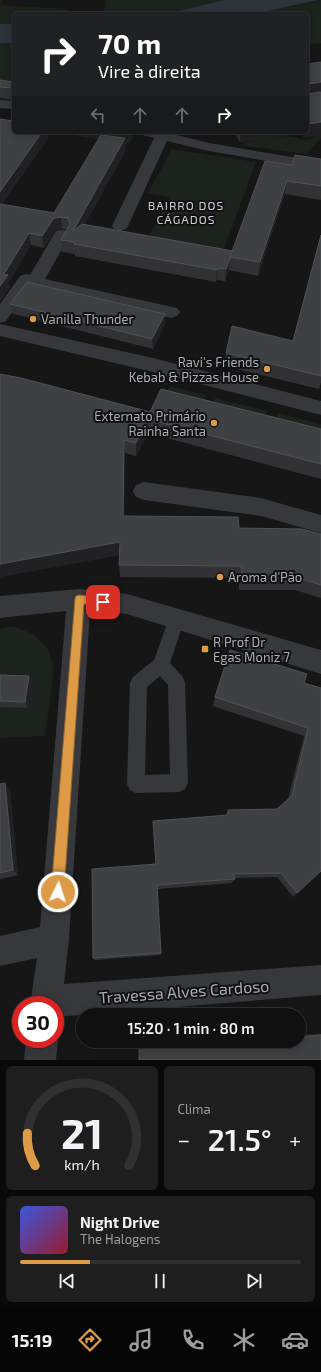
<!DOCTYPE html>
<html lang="pt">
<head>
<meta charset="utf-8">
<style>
	:root { --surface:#101011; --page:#1e1e1f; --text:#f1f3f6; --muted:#9c9d9f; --line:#303031; --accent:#de9b47 }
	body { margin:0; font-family:"Exo 2",sans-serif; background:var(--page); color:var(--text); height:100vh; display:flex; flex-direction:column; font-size:15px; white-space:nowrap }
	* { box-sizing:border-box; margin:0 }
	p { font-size:13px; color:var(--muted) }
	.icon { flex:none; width:22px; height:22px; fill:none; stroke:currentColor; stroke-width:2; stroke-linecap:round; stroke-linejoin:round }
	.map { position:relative; height:1060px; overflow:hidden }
	.panel { display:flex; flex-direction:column; gap:6px; padding:6px; background:#090909; flex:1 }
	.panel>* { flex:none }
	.hud { position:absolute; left:12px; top:12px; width:297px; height:122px; border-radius:6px; box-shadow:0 2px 10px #0003,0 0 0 1px var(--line); background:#202124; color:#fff; overflow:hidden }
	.speed { position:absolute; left:12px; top:996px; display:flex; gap:8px; font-size:20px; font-weight:700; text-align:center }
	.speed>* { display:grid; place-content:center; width:52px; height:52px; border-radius:50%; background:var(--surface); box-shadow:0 2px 10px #0003,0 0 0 1px var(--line); line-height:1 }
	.speed .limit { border:6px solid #d22; background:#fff; color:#111 }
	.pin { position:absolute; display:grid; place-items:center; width:34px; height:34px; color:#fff; margin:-17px; border-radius:8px; box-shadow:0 2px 6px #0006 }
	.me { position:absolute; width:44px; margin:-22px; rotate:4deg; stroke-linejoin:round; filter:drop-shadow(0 0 3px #0008) }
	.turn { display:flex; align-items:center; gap:14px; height:84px; padding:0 20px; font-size:18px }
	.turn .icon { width:52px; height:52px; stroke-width:2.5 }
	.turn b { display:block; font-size:28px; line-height:34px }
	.lanes { display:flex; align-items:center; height:38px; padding:0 20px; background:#0003; justify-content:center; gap:20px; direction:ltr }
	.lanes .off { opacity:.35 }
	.big { font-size:30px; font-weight:600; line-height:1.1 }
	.panel .tile { flex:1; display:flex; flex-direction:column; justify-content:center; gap:6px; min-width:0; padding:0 14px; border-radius:6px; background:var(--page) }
	.panel .dial { align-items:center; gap:0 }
	.dial svg { height:104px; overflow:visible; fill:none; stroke:var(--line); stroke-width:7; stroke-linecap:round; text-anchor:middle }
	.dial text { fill:var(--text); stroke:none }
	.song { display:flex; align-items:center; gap:12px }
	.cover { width:48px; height:48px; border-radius:6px; background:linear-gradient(135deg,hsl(230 70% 55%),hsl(350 70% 35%)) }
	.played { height:4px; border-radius:2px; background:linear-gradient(90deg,var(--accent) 25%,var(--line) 25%) }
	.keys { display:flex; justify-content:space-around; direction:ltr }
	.heat { display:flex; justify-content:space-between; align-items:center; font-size:22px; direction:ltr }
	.panel .tiles { flex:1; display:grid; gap:6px; grid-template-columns:1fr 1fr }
	.tile:last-child { grid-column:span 2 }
	.trip { position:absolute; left:76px; top:1008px; width:230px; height:40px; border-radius:20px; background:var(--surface); box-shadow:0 2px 10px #0003,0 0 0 1px var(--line); font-weight:600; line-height:40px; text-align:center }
	.tab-bar { display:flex; height:64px; justify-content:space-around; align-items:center; background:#060607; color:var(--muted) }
	.tab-bar .icon { width:28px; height:28px }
	.tab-bar .current { color:var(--accent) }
	.tab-bar b { font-size:18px; color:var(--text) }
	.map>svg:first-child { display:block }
	.green { fill:#1c221c }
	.water { fill:#2d353a }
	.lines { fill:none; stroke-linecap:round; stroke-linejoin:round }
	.service { fill:#37383c; fill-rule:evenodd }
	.minor { fill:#37383c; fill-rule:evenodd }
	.tertiary { fill:#37383c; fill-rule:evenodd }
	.wall { fill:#323235 }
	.shaded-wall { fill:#212123 }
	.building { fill:#3f4043; stroke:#4f5155 }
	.route { fill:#de9b47; stroke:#90652e }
	.poi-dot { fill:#de9b47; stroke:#111112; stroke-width:1.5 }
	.labels { text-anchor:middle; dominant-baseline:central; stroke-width:4; stroke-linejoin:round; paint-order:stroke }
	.far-neighbourhood-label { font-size:12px; letter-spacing:1px; fill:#cacdd2; stroke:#111112 }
	.poi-label { font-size:13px; fill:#a9aeb6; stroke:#111112; text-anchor:start }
	.near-street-label { font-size:16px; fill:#a9aeb6; stroke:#111112 }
</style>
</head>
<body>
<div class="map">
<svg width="321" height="1060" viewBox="0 0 321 1060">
	<rect width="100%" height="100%" fill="#161617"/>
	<g class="green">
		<polygon points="0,0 3,0 1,5 67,9 67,14 14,14 14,24 0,24"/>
		<polygon points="106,0 224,0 167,14 97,14 104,14"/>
		<polygon points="321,0 321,43 307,45 307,14 255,14"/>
		<polygon points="0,43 14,43 14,82 0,80"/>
		<polygon points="74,132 120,132 134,136 128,145 73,135"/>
		<path d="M319 132H321V138L306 154 240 145C253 139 272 138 286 136 300 135 307 147 319 132Z"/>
		<polygon points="172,149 256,162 222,254 146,241 170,197 148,193"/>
		<polygon points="170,386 206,395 202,407 165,397"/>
		<polygon points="215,398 268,411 264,423 211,409"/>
		<polygon points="278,413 321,424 321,437 274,425"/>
		<polygon points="13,626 33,634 48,649 54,669 45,736 0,738 0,629"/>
	</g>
	<g class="water">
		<polygon points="224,0 318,0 255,14 167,14"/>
		<rect x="0" y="24" width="14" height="19"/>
	</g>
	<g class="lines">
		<path class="service" d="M177 611 183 613 185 618 170 663 182 676 185 682 188 783 185 789 179 792 136 793 130 790 127 784 130 683 133 677 154 660 171 613ZM160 676 168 685 170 774 145 775 147 687Z"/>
		<g class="minor">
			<polygon points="0,100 14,101 14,109 0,108"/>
			<polygon points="140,132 165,132 209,143 321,162 321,170 209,151 167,141 128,226 126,229 120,231 114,229 112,226 154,138 142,135"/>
			<polygon points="62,230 68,231 70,235 45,279 177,308 180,312 177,316 171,318 30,287 6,321 0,323 0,304 20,276 26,274 30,275 56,231"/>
			<polygon points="144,482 261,498 321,515 321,533 261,516 144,500 136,497 133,491 136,485"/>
			<polygon points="79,589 127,594 321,650 321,674 127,614 90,611 69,939 64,984 321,965 321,995 55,1017 55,1005 30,1005 37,958 0,966 0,936 40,927 66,611 0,618 0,596"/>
			<polygon points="55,1032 58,1039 56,1060 24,1060 26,1039 55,1039"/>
		</g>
		<polygon class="tertiary" points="0,324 153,358 321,401 321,415 153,372 0,336"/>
	</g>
	<g class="wall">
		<polygon points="0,80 14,82 14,100 0,98"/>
		<polygon points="0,119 14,132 47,132 48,138 2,204 54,213 125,138 126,150 84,225 233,251 292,165 321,159 321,200 285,194 258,276 229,270 225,281 217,280 216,282 75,256 75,254 62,252 61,240 67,230 62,229 56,230 44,248 31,245 9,282 10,287 0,301"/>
		<polygon points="234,132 307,132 303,138 303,133 240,142"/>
		<polygon points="321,235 321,382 319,389 224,366 226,353 293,341"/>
		<polygon points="10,304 165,324 153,349 13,314"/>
		<polygon points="0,374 150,412 321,429 321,479 148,433 136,456 125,453 124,516 239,528 321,534 321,598 295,590 239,590 239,578 120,577 119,565 120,555"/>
		<polygon points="0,675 29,676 32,682 28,708 0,707"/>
		<polygon points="304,683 321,688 297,893 293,897 277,877 234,878 235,879 232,883 157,889 161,955 95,960 93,958 155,864 226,815 228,810 277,809 288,799 304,736 213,706 215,697"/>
		<polygon points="5,783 10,791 18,875 0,879 0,784"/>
		<polygon points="321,1034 321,1060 139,1048 140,1046 212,1041 299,1041 299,1035"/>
	</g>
	<g class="shaded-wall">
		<polygon points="321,82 321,95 307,97 308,84"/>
		<polygon points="321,122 321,135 303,138 303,133 240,142 241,132 307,132 307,124"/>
		<polygon points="42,132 47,132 48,138 0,207 0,192"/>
		<polygon points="125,138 126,150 74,242 73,231"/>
		<polygon points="287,181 285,194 258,276 260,262"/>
		<polygon points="61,217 62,229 56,230 44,248 42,236 54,218"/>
		<polygon points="29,233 31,245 9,282 10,287 0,301 0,286 4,274"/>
		<polygon points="230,258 229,270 225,281 226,269"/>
		<polygon points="218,268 217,280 216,282 217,270"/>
		<polygon points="165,314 165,324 153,349 152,339"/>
		<polygon points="147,419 148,433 136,456 136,443"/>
		<polygon points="124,440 125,453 124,529 123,516"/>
		<polygon points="120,542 121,555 0,577 0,564"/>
		<polygon points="29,676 32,682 28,708 25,702"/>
		<polygon points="5,783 10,791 18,875 13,870"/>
	</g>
	<g class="building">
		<polygon points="321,62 321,82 308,84 308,94 321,92 321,122 307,124 307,64"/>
		<polygon points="0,80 14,82 14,97 13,88 0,87"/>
		<polygon points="0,119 14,121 14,132 42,132 0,192"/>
		<polygon points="101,135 125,138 73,231 82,224 233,251 226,269 218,268 217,270 74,244 75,242 61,240 70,224 68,218 61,217 54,218 42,236 29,233 4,274 8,275 0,286 0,204 54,213"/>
		<polygon points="295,155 321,159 321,186 287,181 260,262 230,257 265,161 292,165"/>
		<polygon points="321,235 321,376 226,353 232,326 293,341"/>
		<polygon points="27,282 165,314 152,339 10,304"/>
		<polygon points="0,374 21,378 150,412 161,389 321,429 321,464 147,419 136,443 124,440 123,516 238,517 239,528 302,529 321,534 321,585 299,578 242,578 241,566 119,565 120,542 0,564"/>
		<polygon points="230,650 307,674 304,683 321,688 321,871 297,893 281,873 233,874 235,879 157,885 161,953 93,958 92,869 156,864 153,821 228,815 228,810 277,809 292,796 308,728 215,697"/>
		<polygon points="0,675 29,676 25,702 0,701"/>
		<polygon points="5,783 13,870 0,873 0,784"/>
		<polygon points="321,1035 321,1060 139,1060 139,1048 236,1041 299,1041 299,1037"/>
	</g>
	<polygon class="route" points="79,595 103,597 107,599 108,602 107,605 103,606 84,604 64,892 62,897 58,899 53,897 51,892 75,599 76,596"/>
	<g class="poi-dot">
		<circle cx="33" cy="319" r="4"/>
		<circle cx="267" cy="369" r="4"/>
		<circle cx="214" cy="423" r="4"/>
		<circle cx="220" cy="577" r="4"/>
		<rect x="201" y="645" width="8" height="8" rx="2"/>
	</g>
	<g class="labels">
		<g class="far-neighbourhood-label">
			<text x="186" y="205">BAIRRO DOS<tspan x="186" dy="14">CÁGADOS</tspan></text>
		</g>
		<g class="poi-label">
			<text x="41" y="319">Vanilla Thunder</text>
			<text x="259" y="362" text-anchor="end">Ravi's Friends<tspan x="259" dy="15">Kebab &amp; Pizzas House</tspan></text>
			<text x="206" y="416" text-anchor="end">Externato Primário<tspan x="206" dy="15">Rainha Santa</tspan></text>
			<text x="228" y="577">Aroma d'Pão</text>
			<text x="213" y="642">R Prof Dr<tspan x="213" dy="15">Egas Moniz 7</tspan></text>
		</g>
		<g class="near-street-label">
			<text transform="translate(184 991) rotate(-4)">Travessa Alves Cardoso</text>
		</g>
	</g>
</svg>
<div class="speed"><div class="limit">30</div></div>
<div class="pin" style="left:103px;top:602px;background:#d93025"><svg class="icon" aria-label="arrive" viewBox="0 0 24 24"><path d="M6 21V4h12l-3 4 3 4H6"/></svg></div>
<svg class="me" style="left:58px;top:892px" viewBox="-20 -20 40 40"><circle r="17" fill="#de9b47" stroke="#fff" stroke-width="3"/><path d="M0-11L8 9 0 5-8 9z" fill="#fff"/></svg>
<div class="trip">15:20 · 1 min · 80 m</div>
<div class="hud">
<div class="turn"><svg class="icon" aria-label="right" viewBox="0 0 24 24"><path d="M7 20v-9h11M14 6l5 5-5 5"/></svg><div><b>70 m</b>Vire à direita</div></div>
<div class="lanes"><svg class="icon off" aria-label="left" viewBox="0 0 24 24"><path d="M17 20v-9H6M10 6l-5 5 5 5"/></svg><svg class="icon off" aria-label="ahead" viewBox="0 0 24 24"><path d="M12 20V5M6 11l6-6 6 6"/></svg><svg class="icon off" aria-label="ahead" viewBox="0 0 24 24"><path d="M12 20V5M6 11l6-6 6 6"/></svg><svg class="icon" aria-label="right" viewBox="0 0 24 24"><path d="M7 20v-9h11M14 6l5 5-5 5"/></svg></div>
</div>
</div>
<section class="panel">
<div class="tiles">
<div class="tile dial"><svg viewBox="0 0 100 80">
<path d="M14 69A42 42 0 1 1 86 69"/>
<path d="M14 69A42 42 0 0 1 8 44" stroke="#de9b47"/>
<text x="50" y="56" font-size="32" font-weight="700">21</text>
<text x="50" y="72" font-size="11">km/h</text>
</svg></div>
<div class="tile"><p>Clima</p>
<div class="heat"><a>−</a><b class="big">21.5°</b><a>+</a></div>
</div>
<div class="tile">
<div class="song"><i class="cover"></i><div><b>Night Drive</b><p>The Halogens</p></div></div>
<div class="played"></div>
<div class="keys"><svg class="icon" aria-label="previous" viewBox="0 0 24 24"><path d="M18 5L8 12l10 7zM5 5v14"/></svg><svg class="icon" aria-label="pause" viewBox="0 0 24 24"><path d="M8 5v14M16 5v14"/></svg><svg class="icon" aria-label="next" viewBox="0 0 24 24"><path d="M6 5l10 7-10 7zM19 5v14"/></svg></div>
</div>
</div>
</section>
<nav class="tab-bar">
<b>15:19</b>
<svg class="icon current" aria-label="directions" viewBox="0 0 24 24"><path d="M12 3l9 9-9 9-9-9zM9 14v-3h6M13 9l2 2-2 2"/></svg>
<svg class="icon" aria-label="music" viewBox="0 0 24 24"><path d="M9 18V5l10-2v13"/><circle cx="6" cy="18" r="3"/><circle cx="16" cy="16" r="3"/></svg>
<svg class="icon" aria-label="phone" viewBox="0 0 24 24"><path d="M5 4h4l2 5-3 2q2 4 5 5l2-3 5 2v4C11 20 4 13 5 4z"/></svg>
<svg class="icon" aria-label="climate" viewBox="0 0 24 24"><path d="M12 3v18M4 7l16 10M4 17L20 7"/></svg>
<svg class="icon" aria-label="car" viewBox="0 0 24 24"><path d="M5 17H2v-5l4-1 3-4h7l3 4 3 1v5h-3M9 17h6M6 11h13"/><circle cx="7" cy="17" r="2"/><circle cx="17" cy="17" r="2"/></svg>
</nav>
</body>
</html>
